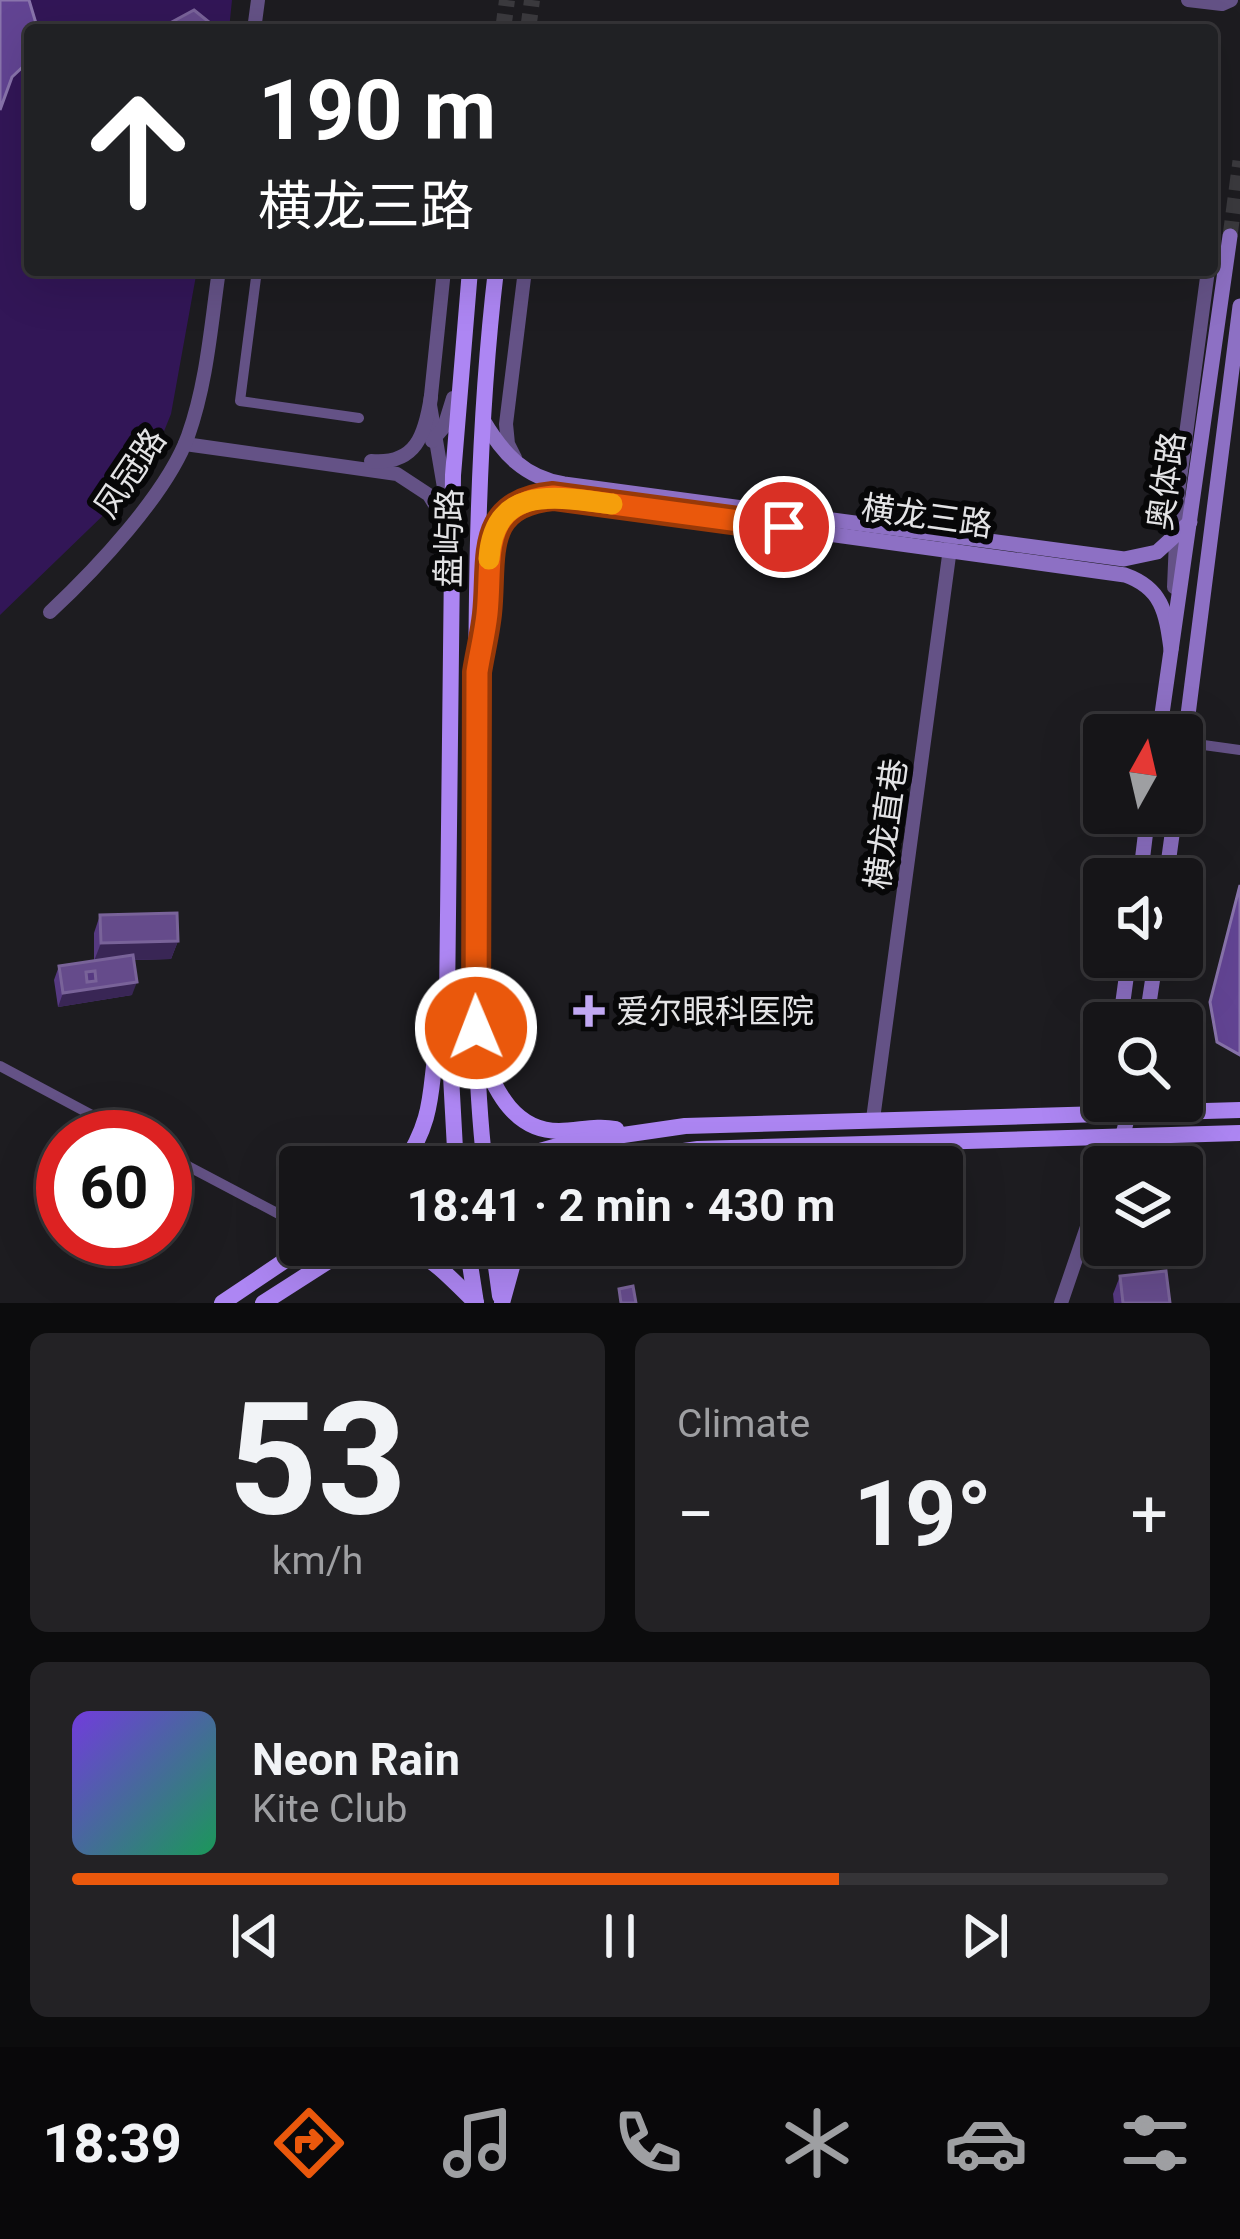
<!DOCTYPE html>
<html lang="en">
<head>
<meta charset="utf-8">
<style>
	:root { --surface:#161518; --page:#232225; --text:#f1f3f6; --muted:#9e9fa2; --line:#353437; --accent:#ea580c }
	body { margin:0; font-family:Roboto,"Noto Sans SC",sans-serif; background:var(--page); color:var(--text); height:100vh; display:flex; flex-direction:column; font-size:45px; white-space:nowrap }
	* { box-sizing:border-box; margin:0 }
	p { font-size:39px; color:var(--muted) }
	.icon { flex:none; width:66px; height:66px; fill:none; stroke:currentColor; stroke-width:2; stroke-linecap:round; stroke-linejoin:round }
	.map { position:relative; height:1303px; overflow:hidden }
	.drawer { display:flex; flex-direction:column; gap:30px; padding:30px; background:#0c0c0d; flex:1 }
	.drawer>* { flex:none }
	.hud { position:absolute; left:24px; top:24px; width:1194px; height:252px; border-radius:12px; box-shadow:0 12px 48px #0002,0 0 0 3px var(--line); background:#202124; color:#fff; overflow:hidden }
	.needle { width:78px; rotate:8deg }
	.tools { position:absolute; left:1083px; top:714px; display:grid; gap:24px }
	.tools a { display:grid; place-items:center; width:120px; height:120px; border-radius:12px; background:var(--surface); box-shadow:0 12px 48px #0002,0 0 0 3px var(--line); font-size:60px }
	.speed { position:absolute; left:36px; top:1110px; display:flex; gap:24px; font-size:60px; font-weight:700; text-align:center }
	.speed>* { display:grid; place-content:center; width:156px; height:156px; border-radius:50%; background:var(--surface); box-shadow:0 12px 48px #0002,0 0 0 3px var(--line); line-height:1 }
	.speed .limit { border:18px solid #d22; background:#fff; color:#111 }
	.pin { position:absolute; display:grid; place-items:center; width:102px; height:102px; color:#fff; margin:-51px; border:6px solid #fff; border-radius:50%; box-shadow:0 3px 12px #0007 }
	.me { position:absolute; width:132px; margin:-66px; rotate:359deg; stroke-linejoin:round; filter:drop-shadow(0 0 9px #0008) }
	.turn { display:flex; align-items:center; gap:42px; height:252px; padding:0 36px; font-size:54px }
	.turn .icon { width:156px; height:156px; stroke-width:2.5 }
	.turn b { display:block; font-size:84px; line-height:102px }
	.big { font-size:90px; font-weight:700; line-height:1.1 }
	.drawer .widget { flex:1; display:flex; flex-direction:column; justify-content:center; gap:18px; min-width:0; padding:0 42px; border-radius:18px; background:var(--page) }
	.drawer .dial { align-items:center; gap:0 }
	.dial b { font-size:156px; line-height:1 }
	.song { display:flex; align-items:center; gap:36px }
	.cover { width:144px; height:144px; border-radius:18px; background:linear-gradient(135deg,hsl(260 70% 55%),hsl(150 70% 35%)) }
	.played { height:12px; border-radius:6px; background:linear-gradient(90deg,var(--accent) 70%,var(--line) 70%) }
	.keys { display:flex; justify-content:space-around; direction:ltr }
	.heat { display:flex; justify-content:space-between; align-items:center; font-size:66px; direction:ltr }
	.drawer .tiles { flex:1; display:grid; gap:30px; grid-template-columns:1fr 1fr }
	.widget:last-child { grid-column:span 2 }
	.trip { position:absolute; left:279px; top:1146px; width:684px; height:120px; border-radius:12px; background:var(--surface); box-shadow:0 12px 48px #0002,0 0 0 3px var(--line); font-weight:700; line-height:120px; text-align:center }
	.menu { display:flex; height:192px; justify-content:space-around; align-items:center; background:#09080a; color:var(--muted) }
	.menu .icon { width:84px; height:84px }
	.menu .current { color:var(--accent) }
	.menu b { font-size:54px; color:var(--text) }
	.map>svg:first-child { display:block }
	.green { fill:#321657 }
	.water { fill:#624493; stroke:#8974ac; stroke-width:3 }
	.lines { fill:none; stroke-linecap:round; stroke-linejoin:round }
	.secondary-tunnel { stroke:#3b3a3e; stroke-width:15; stroke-dasharray:15 8; stroke-linecap:butt }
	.primary-tunnel { stroke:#3b3a3e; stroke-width:16; stroke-dasharray:16 8; stroke-linecap:butt }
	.minor { stroke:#645286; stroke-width:10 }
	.tertiary { stroke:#645286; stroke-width:14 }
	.secondary { stroke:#8d70c4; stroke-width:15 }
	.primary { stroke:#ad86f3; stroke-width:16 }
	.wall { fill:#563981 }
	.shaded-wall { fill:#392655 }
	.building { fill:#654b8b; stroke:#796399; stroke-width:3; fill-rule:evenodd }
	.route-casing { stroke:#983908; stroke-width:30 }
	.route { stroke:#ea580c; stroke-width:21 }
	.slow { stroke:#f59e0b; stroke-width:21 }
	.poi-dot { fill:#c1a8f3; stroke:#070708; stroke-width:4.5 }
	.labels { text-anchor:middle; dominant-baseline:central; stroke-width:12; stroke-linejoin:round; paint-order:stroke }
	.street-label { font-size:33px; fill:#e3e3e5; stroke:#070708 }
	.poi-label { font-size:33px; fill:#e3e3e5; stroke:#070708; text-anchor:start }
</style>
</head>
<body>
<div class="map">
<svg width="1240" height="1303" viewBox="0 0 1240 1303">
	<rect width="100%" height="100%" fill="#1d1c20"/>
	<polygon class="green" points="0,0 232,0 229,30 30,30 30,270 197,270 171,414 147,473 0,615"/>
	<g class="water">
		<polygon points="0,0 29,0 38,30 30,30 30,60 12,77 0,110"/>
		<polygon points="1240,885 1240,1055 1217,1042 1210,1002"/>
	</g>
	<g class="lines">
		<polyline class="secondary-tunnel" points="1230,236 1240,161"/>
		<g class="primary-tunnel">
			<polyline points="503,30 507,0"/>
			<polyline points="528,30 532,0"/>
		</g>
		<g class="minor">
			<polyline points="257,270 240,401 359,418"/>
			<polyline points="1182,742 1240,750"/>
			<polyline points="0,1066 133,1137"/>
			<polyline points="754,1146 755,1167"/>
			<polyline points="165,1154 292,1221 300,1232"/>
		</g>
		<g class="tertiary">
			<polyline points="1188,0 1222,4 1231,0"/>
			<polyline points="254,30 258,0"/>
			<polyline points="1212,216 1212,240"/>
			<polyline points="444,270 430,405 447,505"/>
			<polyline points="432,441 444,427 453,398"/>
			<polyline points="185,444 397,474 429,495 451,531"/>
			<polyline points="515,458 508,444 506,424 525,270"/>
			<path d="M371 461C416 465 425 435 431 396"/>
			<polyline points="1174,587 1178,494 1208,270"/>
			<path d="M50 612C95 570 167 494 188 436 207 383 211 325 219 270"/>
			<polyline points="873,1119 951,541"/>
			<polyline points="1061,1303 1104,1177"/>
		</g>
		<g class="secondary">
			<path d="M483 420C503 454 524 477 564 484L1124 559 1157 552 1190 522"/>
			<path d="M481 645 493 533C506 508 526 499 553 496L1125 575C1162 588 1166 612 1171 649"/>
			<polyline points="1159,735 1230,236"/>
			<polyline points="1182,762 1240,306"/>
			<polyline points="1140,879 1148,813"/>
			<polyline points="1166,879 1175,813"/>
			<polyline points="1120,1023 1129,957"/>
			<polyline points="1146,1023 1156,957"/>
			<polyline points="1108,1167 1123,1134 1132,1101"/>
		</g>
		<g class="primary">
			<path d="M482 1057C496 1092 515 1131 559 1131 579 1131 595 1125 616 1129"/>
			<path d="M402 1167C441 1108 426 1082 442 1021"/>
			<polyline points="456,1167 447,1003 453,475 470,270"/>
			<polyline points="483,1167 568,1143 685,1126 1240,1110"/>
			<path d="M485 1167C471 1045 476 923 476 801 476 624 475 446 496 270"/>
			<polyline points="569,1167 698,1149 1240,1133"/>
			<polyline points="467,1245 476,1303"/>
			<polyline points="493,1245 500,1296"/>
			<path d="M332 1259C414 1240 417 1244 476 1303"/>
			<polyline points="222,1303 308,1245"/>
			<polyline points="263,1303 338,1255"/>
			<polyline points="502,1303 518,1245"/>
		</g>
	</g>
	<g class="wall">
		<polygon points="100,915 178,941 171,959 134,960 132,995 58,1007 54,980 59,966 94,961 94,933"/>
		<polygon points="1120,1276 1170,1303 1114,1303 1113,1294"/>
	</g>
	<g class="shaded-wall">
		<polygon points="178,941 171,959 94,961 101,943"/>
		<polygon points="137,982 132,995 58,1007 63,993"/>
	</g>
	<g class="building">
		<polygon points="194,10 209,22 203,30 157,30"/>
		<polygon points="177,913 178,941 101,943 100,915"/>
		<path d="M133 955 137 982 63 993 59 966ZM95 971 96 981 87 982 86 972Z"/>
		<polygon points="1166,1271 1170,1303 1123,1303 1120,1276"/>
		<polygon points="633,1286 636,1303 621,1303 619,1289"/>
	</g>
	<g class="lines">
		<g class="route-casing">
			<path id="route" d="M476 1028 477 672C480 653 485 633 487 614 493 558 477 503 553 496L784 527"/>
		</g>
		<use href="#route" class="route"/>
		<path class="slow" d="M489 559C494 483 558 497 612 504"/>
	</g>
	<path class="poi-dot" d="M583 993h12v12h12v12h-12v12h-12v-12h-12v-12h12z"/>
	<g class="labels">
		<g class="street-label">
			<text transform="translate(130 473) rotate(-56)">凤冠路</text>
			<text transform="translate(1166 481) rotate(-82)">奥体路</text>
			<text transform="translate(927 516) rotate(8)">横龙三路</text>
			<text transform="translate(449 538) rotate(-89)">盘屿路</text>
			<text transform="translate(886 824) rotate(-82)">横龙直巷</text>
		</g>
		<g class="poi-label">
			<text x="616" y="1011">爱尔眼科医院</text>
		</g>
	</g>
</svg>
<div class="tools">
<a><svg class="needle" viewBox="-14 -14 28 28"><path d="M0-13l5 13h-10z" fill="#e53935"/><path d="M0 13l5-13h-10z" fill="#9e9fa2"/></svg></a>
<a><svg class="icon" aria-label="sound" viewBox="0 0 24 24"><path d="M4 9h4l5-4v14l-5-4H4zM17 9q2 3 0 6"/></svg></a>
<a><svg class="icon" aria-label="search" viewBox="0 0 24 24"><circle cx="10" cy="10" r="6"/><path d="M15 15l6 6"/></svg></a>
<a><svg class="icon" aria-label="layers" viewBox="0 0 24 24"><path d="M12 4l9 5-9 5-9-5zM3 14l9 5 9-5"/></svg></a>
</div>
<div class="speed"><div class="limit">60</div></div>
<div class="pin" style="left:784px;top:527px;background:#d93025"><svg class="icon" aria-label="arrive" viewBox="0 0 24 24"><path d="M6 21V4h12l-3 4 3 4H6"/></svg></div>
<svg class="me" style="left:476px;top:1028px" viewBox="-20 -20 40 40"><circle r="17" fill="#ea580c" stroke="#fff" stroke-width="3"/><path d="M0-11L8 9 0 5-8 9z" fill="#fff"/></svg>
<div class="trip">18:41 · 2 min · 430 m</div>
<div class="hud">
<div class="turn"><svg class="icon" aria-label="ahead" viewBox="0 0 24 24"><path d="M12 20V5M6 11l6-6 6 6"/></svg><div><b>190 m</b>横龙三路</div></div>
</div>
</div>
<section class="drawer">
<div class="tiles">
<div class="widget dial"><b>53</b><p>km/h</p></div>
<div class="widget"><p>Climate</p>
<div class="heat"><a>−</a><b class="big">19°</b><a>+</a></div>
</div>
<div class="widget">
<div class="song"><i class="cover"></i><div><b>Neon Rain</b><p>Kite Club</p></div></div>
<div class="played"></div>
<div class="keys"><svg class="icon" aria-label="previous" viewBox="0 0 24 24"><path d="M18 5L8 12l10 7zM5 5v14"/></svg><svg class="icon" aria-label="pause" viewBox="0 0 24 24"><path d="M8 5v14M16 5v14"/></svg><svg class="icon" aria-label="next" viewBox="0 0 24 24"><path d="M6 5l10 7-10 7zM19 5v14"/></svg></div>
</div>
</div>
</section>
<nav class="menu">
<b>18:39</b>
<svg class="icon current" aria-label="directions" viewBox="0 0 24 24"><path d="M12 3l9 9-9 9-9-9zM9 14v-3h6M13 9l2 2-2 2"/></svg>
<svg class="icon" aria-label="music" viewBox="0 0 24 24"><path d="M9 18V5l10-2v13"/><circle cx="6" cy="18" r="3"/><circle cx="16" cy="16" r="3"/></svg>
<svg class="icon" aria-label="phone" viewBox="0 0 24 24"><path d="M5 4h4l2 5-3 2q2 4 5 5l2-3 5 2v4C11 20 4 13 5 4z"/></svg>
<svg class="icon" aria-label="climate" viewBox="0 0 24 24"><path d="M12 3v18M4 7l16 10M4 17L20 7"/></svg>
<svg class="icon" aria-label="car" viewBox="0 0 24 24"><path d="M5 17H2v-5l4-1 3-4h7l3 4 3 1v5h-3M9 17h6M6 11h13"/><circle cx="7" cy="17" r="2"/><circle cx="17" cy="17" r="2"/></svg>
<svg class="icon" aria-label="filters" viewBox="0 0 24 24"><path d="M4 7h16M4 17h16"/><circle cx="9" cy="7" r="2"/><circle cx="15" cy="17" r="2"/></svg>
</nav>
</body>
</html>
